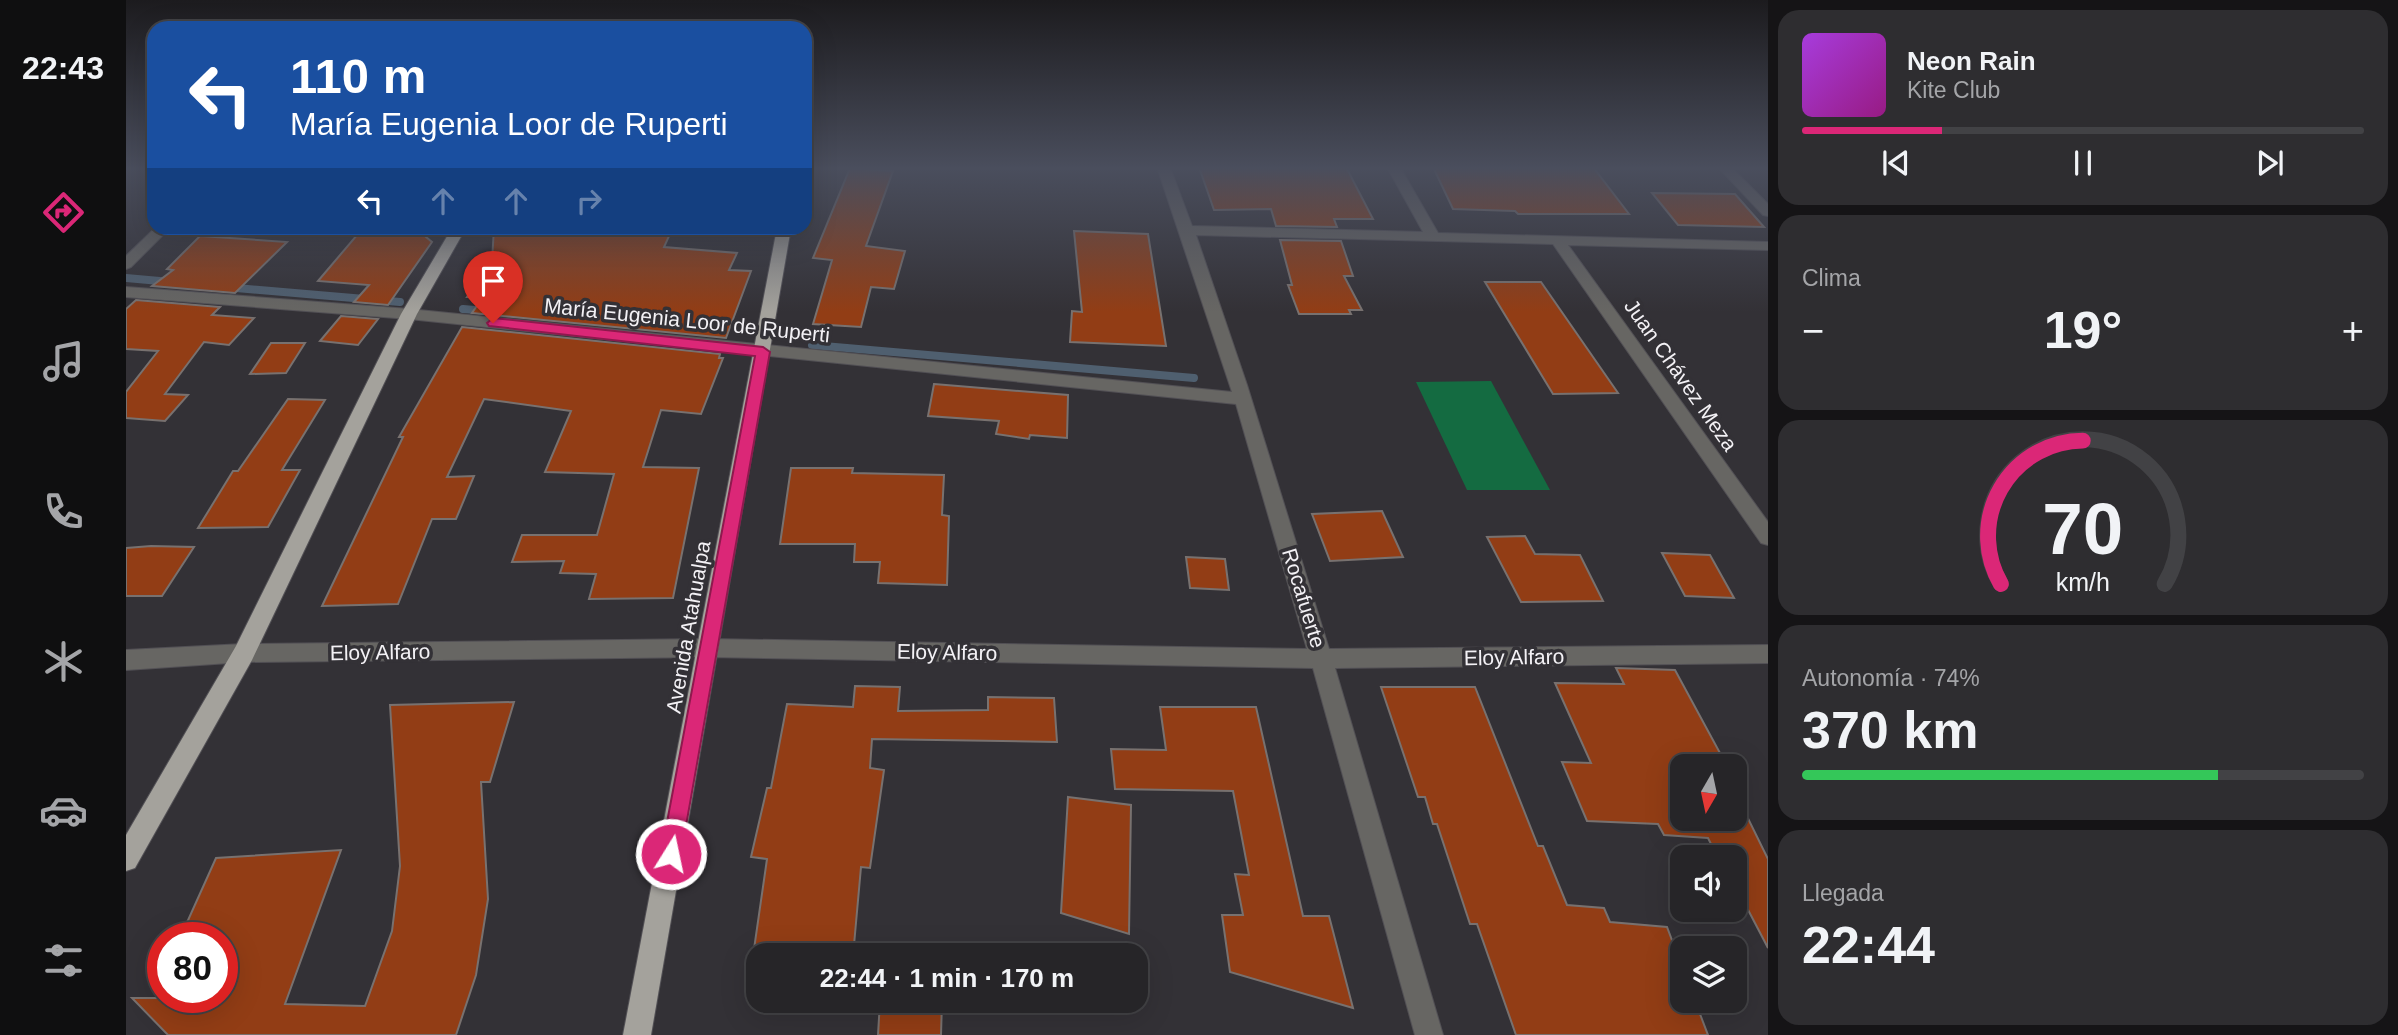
<!DOCTYPE html>
<html lang="es">
<head>
<meta charset="utf-8">
<style>
	:root { --surface:#262528; --page:#2e2d30; --text:#f1f3f6; --muted:#a4a5a8; --line:#424245; --accent:#db2777 }
	body { margin:0; font-family:Helvetica,sans-serif; background:var(--page); color:var(--text); height:100vh; display:flex; flex-direction:column; font-size:26px; white-space:nowrap }
	* { box-sizing:border-box; margin:0 }
	p { font-size:23px; color:var(--muted) }
	.icon { flex:none; width:38px; height:38px; fill:none; stroke:currentColor; stroke-width:2; stroke-linecap:round; stroke-linejoin:round }
	.map { position:relative; flex:1; overflow:hidden }
	.sheet { display:flex; flex-direction:column; gap:10px; padding:10px; background:#151416; width:630px }
	.sheet>* { flex:none }
	.top-card { position:absolute; left:21px; top:21px; width:665px; height:214px; border-radius:21px; box-shadow:0 7px 28px #0002,0 0 0 2px var(--line); background:#1a4fa0; color:#fff; overflow:hidden }
	.needle { width:46px; rotate:189deg }
	.fabs { position:absolute; left:1544px; top:754px; display:grid; gap:14px }
	.fabs a { display:grid; place-items:center; width:77px; height:77px; border-radius:14px; background:var(--surface); box-shadow:0 7px 28px #0002,0 0 0 2px var(--line); font-size:35px }
	.speed { position:absolute; left:21px; top:922px; display:flex; gap:14px; font-size:35px; font-weight:700; text-align:center }
	.speed>* { display:grid; place-content:center; width:91px; height:91px; border-radius:50%; background:var(--surface); box-shadow:0 7px 28px #0002,0 0 0 2px var(--line); line-height:1 }
	.speed .limit { border:10px solid #d22; background:#fff; color:#111 }
	.pin { position:absolute; display:grid; place-items:center; width:60px; height:60px; color:#fff; margin:-72px -30px; border-radius:50% 50% 50% 0; rotate:-45deg; box-shadow:0 0 7px #0007 }
	.pin .icon { rotate:45deg }
	.me { position:absolute; width:77px; margin:-38px; rotate:10deg; stroke-linejoin:round; filter:drop-shadow(0 0 5px #0008) }
	.turn { display:flex; align-items:center; gap:24px; height:147px; padding:0 28px; font-size:32px }
	.turn .icon { width:91px; height:91px; stroke-width:2.5 }
	.turn b { display:block; font-size:49px; line-height:60px }
	.lanes { display:flex; align-items:center; height:66px; padding:0 28px; background:#0003; justify-content:center; gap:35px; direction:ltr }
	.lanes .off { opacity:.35 }
	.big { font-size:52px; font-weight:800; line-height:1.1 }
	.sheet .card { flex:1; display:flex; flex-direction:column; justify-content:center; gap:10px; min-width:0; padding:0 24px; border-radius:21px; background:var(--page) }
	.sheet .dial { align-items:center; gap:0 }
	.dial svg { height:182px; overflow:visible; fill:none; stroke:var(--line); stroke-width:7; stroke-linecap:round; text-anchor:middle }
	.dial text { fill:var(--text); stroke:none }
	.song { display:flex; align-items:center; gap:21px }
	.cover { width:84px; height:84px; border-radius:10px; background:linear-gradient(135deg,hsl(280 70% 55%),hsl(310 70% 35%)) }
	.played { height:7px; border-radius:4px; background:linear-gradient(90deg,var(--accent) 25%,var(--line) 25%) }
	.keys { display:flex; justify-content:space-around; direction:ltr }
	.heat { display:flex; justify-content:space-between; align-items:center; font-size:38px; direction:ltr }
	.charge { height:10px; border-radius:5px; background:linear-gradient(90deg,#34c759 74%,var(--line) 0) }
	.trip { position:absolute; left:620px; top:943px; width:402px; height:70px; border-radius:21px; background:var(--surface); box-shadow:0 7px 28px #0002,0 0 0 2px var(--line); font-weight:800; line-height:70px; text-align:center }
	main { display:flex; flex:1; min-height:0 }
	.dock { display:flex; flex-direction:column; width:126px; justify-content:space-around; align-items:center; background:#0f0f10; color:var(--muted) }
	.dock .icon { width:49px; height:49px }
	.dock .current { color:var(--accent) }
	.dock b { font-size:32px; color:var(--text) }
	.map>svg:first-child { display:block }
	.green { fill:#146b41 }
	.lines { fill:none; stroke-linecap:round; stroke-linejoin:round }
	.stream { stroke:#4f5f6f; stroke-width:8 }
	.building { fill:#923d15; stroke:#78716f; stroke-width:2 }
	.minor-casing { stroke:#525055; stroke-width:2 }
	.trunk-casing { stroke:#525055; stroke-width:2 }
	.minor { fill:#676663; fill-rule:evenodd }
	.trunk { fill:#a4a29c; fill-rule:evenodd }
	.route { fill:#db2777; stroke:#8e194d; stroke-width:2 }
	.labels { text-anchor:middle; dominant-baseline:central; stroke-width:7; stroke-linejoin:round; paint-order:stroke }
	.street-label { font-size:21px; fill:#f3f1f5; stroke:#333136 }
</style>
</head>
<body>
<main>
<nav class="dock">
<b>22:43</b>
<svg class="icon current" aria-label="directions" viewBox="0 0 24 24"><path d="M12 3l9 9-9 9-9-9zM9 14v-3h6M13 9l2 2-2 2"/></svg>
<svg class="icon" aria-label="music" viewBox="0 0 24 24"><path d="M9 18V5l10-2v13"/><circle cx="6" cy="18" r="3"/><circle cx="16" cy="16" r="3"/></svg>
<svg class="icon" aria-label="phone" viewBox="0 0 24 24"><path d="M5 4h4l2 5-3 2q2 4 5 5l2-3 5 2v4C11 20 4 13 5 4z"/></svg>
<svg class="icon" aria-label="climate" viewBox="0 0 24 24"><path d="M12 3v18M4 7l16 10M4 17L20 7"/></svg>
<svg class="icon" aria-label="car" viewBox="0 0 24 24"><path d="M5 17H2v-5l4-1 3-4h7l3 4 3 1v5h-3M9 17h6M6 11h13"/><circle cx="7" cy="17" r="2"/><circle cx="17" cy="17" r="2"/></svg>
<svg class="icon" aria-label="filters" viewBox="0 0 24 24"><path d="M4 7h16M4 17h16"/><circle cx="9" cy="7" r="2"/><circle cx="15" cy="17" r="2"/></svg>
</nav>
<div class="map">
<svg width="1642" height="1035" viewBox="0 0 1642 1035">
	<rect width="100%" height="100%" fill="#333136"/>
	<polygon class="green" points="1365,381 1424,490 1341,490 1290,382"/>
	<g class="lines">
		<g class="stream">
			<polyline points="0,278 45,282"/>
			<polyline points="99,287 274,302"/>
			<polyline points="337,309 361,311"/>
			<polyline points="686,345 1068,378"/>
		</g>
	</g>
	<g class="building">
		<polygon points="1073,167 1220,167 1247,219 1208,219 1211,227 1150,226 1145,209 1088,210"/>
		<polygon points="1307,167 1467,167 1503,214 1392,214 1389,211 1327,209"/>
		<polygon points="724,168 767,171 740,246 779,251 768,289 745,287 735,327 687,324 706,260 687,258"/>
		<polygon points="1526,193 1609,194 1638,227 1552,225"/>
		<polygon points="237,228 306,228 300,237 306,242 262,305 228,302 243,285 192,281"/>
		<polygon points="368,228 500,228 498,231 544,234 538,247 611,253 603,270 625,271 600,338 346,313 357,297 341,297 363,261 366,261"/>
		<polygon points="948,231 1022,234 1040,346 944,342 946,311 956,312"/>
		<polygon points="74,236 161,242 109,293 26,286 47,270 41,269"/>
		<polygon points="1154,240 1215,241 1227,276 1218,276 1236,310 1223,310 1225,314 1173,314 1162,285 1166,285"/>
		<polygon points="1359,282 1415,282 1492,393 1427,394"/>
		<polygon points="10,300 94,307 86,315 128,318 103,345 78,342 39,394 62,395 39,421 0,418 0,392 32,351 0,349 0,309"/>
		<polygon points="215,316 252,319 232,345 194,341"/>
		<polygon points="336,327 594,354 593,358 597,358 575,414 535,410 517,467 573,468 547,598 463,599 470,574 434,573 438,561 386,562 396,535 471,535 488,474 419,472 445,411 358,399 321,477 348,476 330,519 306,519 272,604 196,606 277,437 273,437"/>
		<polygon points="145,343 179,343 160,373 124,374"/>
		<polygon points="808,384 942,395 941,438 904,435 903,439 870,434 873,421 802,416"/>
		<polygon points="162,399 199,400 156,470 174,470 142,527 72,528 107,471 112,471"/>
		<polygon points="665,468 727,468 726,473 818,475 816,515 823,516 821,585 752,583 754,562 728,562 729,544 654,544"/>
		<polygon points="1256,511 1277,557 1204,561 1186,514"/>
		<polygon points="1399,536 1409,554 1454,555 1477,601 1395,602 1361,537"/>
		<polygon points="25,546 68,547 36,596 0,596 0,548"/>
		<polygon points="1536,553 1584,555 1608,598 1559,596"/>
		<polygon points="1060,557 1099,559 1103,590 1064,588"/>
		<polygon points="1490,668 1549,670 1601,766 1556,766 1556,819 1608,819 1608,780 1615,792 1609,792 1642,859 1642,948 1608,883 1608,858 1592,858 1582,838 1538,835 1532,824 1461,821 1436,762 1465,763 1429,683 1498,684"/>
		<polygon points="729,686 774,687 772,711 862,710 862,697 928,698 931,742 746,739 744,768 758,770 744,868 735,867 727,956 627,956 641,859 625,857 641,788 645,788 661,704 727,707"/>
		<polygon points="1255,687 1349,687 1412,846 1417,846 1441,905 1478,908 1484,922 1541,927 1556,967 1556,1001 1569,1001 1582,1035 1390,1035 1351,924 1344,924 1311,824 1307,824 1299,797 1292,797"/>
		<polygon points="388,702 364,782 355,782 362,899 350,975 330,1035 42,1035 6,998 96,998 96,938 54,938 90,858 215,850 159,1004 239,1006 266,931 274,866 264,705"/>
		<polygon points="1034,707 1130,707 1177,916 1203,916 1227,1008 1104,972 1096,915 1117,915 1109,874 1123,875 1107,791 989,789 985,749 1040,750"/>
		<polygon points="942,797 1005,805 1003,934 935,913"/>
		<polygon points="754,1001 816,1001 815,1035 752,1035"/>
	</g>
	<g class="lines">
		<g class="minor-casing">
			<g id="minor">
				<polygon points="1031,167 1044,167 1066,226 1297,232 1261,167 1274,167 1312,233 1642,242 1642,250 1442,245 1642,522 1642,545 1635,543 1427,244 1070,235 1121,385 1203,649 1642,645 1642,663 1209,668 1317,1035 1289,1035 1187,668 584,657 118,662 0,670 0,650 118,644 584,639 1181,649 1110,404 283,319 0,297 0,287 283,309 1106,392"/>
				<polygon points="1592,167 1605,167 1642,204 1642,216 1637,215"/>
				<polygon points="29,228 44,228 5,267 0,269 0,256"/>
			</g>
		</g>
		<g class="trunk-casing">
			<g id="trunk">
				<polygon points="326,228 340,228 291,314 126,660 9,868 0,871 0,835 110,646 275,314"/>
				<polygon points="651,228 665,228 525,1035 497,1035"/>
			</g>
		</g>
		<use href="#minor" class="minor"/>
		<use href="#trunk" class="trunk"/>
	</g>
	<linearGradient id="sky" x2="0" y2="1"><stop stop-color="#1c1b1e"/><stop offset="0.54" stop-color="#4a4e5d"/><stop offset="1" stop-color="#4a4e5d" stop-opacity="0"/></linearGradient>
	<rect width="1642" height="312" fill="url(#sky)"/>
	<polygon class="route" points="367,318 637,347 644,352 555,854 552,862 545,865 538,862 535,854 629,356 363,326 361,323"/>
	<g class="labels">
		<g class="street-label">
			<text transform="translate(561 320) rotate(6)">María Eugenia Loor de Ruperti</text>
			<text transform="translate(1555 375) rotate(55)">Juan Chávez Meza</text>
			<text transform="translate(1178 598) rotate(73)">Rocafuerte</text>
			<text transform="translate(562 627) rotate(-80)">Avenida Atahualpa</text>
			<text transform="translate(254 652) rotate(-1)">Eloy Alfaro</text>
			<text transform="translate(821 652) rotate(1)">Eloy Alfaro</text>
			<text transform="translate(1388 657) rotate(-1)">Eloy Alfaro</text>
		</g>
	</g>
</svg>
<div class="fabs">
<a><svg class="needle" viewBox="-14 -14 28 28"><path d="M0-13l5 13h-10z" fill="#e53935"/><path d="M0 13l5-13h-10z" fill="#a4a5a8"/></svg></a>
<a><svg class="icon" aria-label="sound" viewBox="0 0 24 24"><path d="M4 9h4l5-4v14l-5-4H4zM17 9q2 3 0 6"/></svg></a>
<a><svg class="icon" aria-label="layers" viewBox="0 0 24 24"><path d="M12 4l9 5-9 5-9-5zM3 14l9 5 9-5"/></svg></a>
</div>
<div class="speed"><div class="limit">80</div></div>
<div class="pin" style="left:367px;top:323px;background:#d93025"><svg class="icon" aria-label="arrive" viewBox="0 0 24 24"><path d="M6 21V4h12l-3 4 3 4H6"/></svg></div>
<svg class="me" style="left:545px;top:854px" viewBox="-20 -20 40 40"><circle r="17" fill="#db2777" stroke="#fff" stroke-width="3"/><path d="M0-11L8 9 0 5-8 9z" fill="#fff"/></svg>
<div class="trip">22:44 · 1 min · 170 m</div>
<div class="top-card">
<div class="turn"><svg class="icon" aria-label="left" viewBox="0 0 24 24"><path d="M17 20v-9H6M10 6l-5 5 5 5"/></svg><div><b>110 m</b>María Eugenia Loor de Ruperti</div></div>
<div class="lanes"><svg class="icon" aria-label="left" viewBox="0 0 24 24"><path d="M17 20v-9H6M10 6l-5 5 5 5"/></svg><svg class="icon off" aria-label="ahead" viewBox="0 0 24 24"><path d="M12 20V5M6 11l6-6 6 6"/></svg><svg class="icon off" aria-label="ahead" viewBox="0 0 24 24"><path d="M12 20V5M6 11l6-6 6 6"/></svg><svg class="icon off" aria-label="right" viewBox="0 0 24 24"><path d="M7 20v-9h11M14 6l5 5-5 5"/></svg></div>
</div>
</div>
<section class="sheet">
<div class="card">
<div class="song"><i class="cover"></i><div><b>Neon Rain</b><p>Kite Club</p></div></div>
<div class="played"></div>
<div class="keys"><svg class="icon" aria-label="previous" viewBox="0 0 24 24"><path d="M18 5L8 12l10 7zM5 5v14"/></svg><svg class="icon" aria-label="pause" viewBox="0 0 24 24"><path d="M8 5v14M16 5v14"/></svg><svg class="icon" aria-label="next" viewBox="0 0 24 24"><path d="M6 5l10 7-10 7zM19 5v14"/></svg></div>
</div>
<div class="card"><p>Clima</p>
<div class="heat"><a>−</a><b class="big">19°</b><a>+</a></div>
</div>
<div class="card dial"><svg viewBox="0 0 100 80">
<path d="M14 69A42 42 0 1 1 86 69"/>
<path d="M14 69A42 42 0 0 1 50 6" stroke="#db2777"/>
<text x="50" y="56" font-size="32" font-weight="700">70</text>
<text x="50" y="72" font-size="11">km/h</text>
</svg></div>
<div class="card"><p>Autonomía · 74%</p><b class="big">370 km</b><div class="charge"></div></div>
<div class="card"><p>Llegada</p><b class="big">22:44</b></div>
</section>
</main>
</body>
</html>
